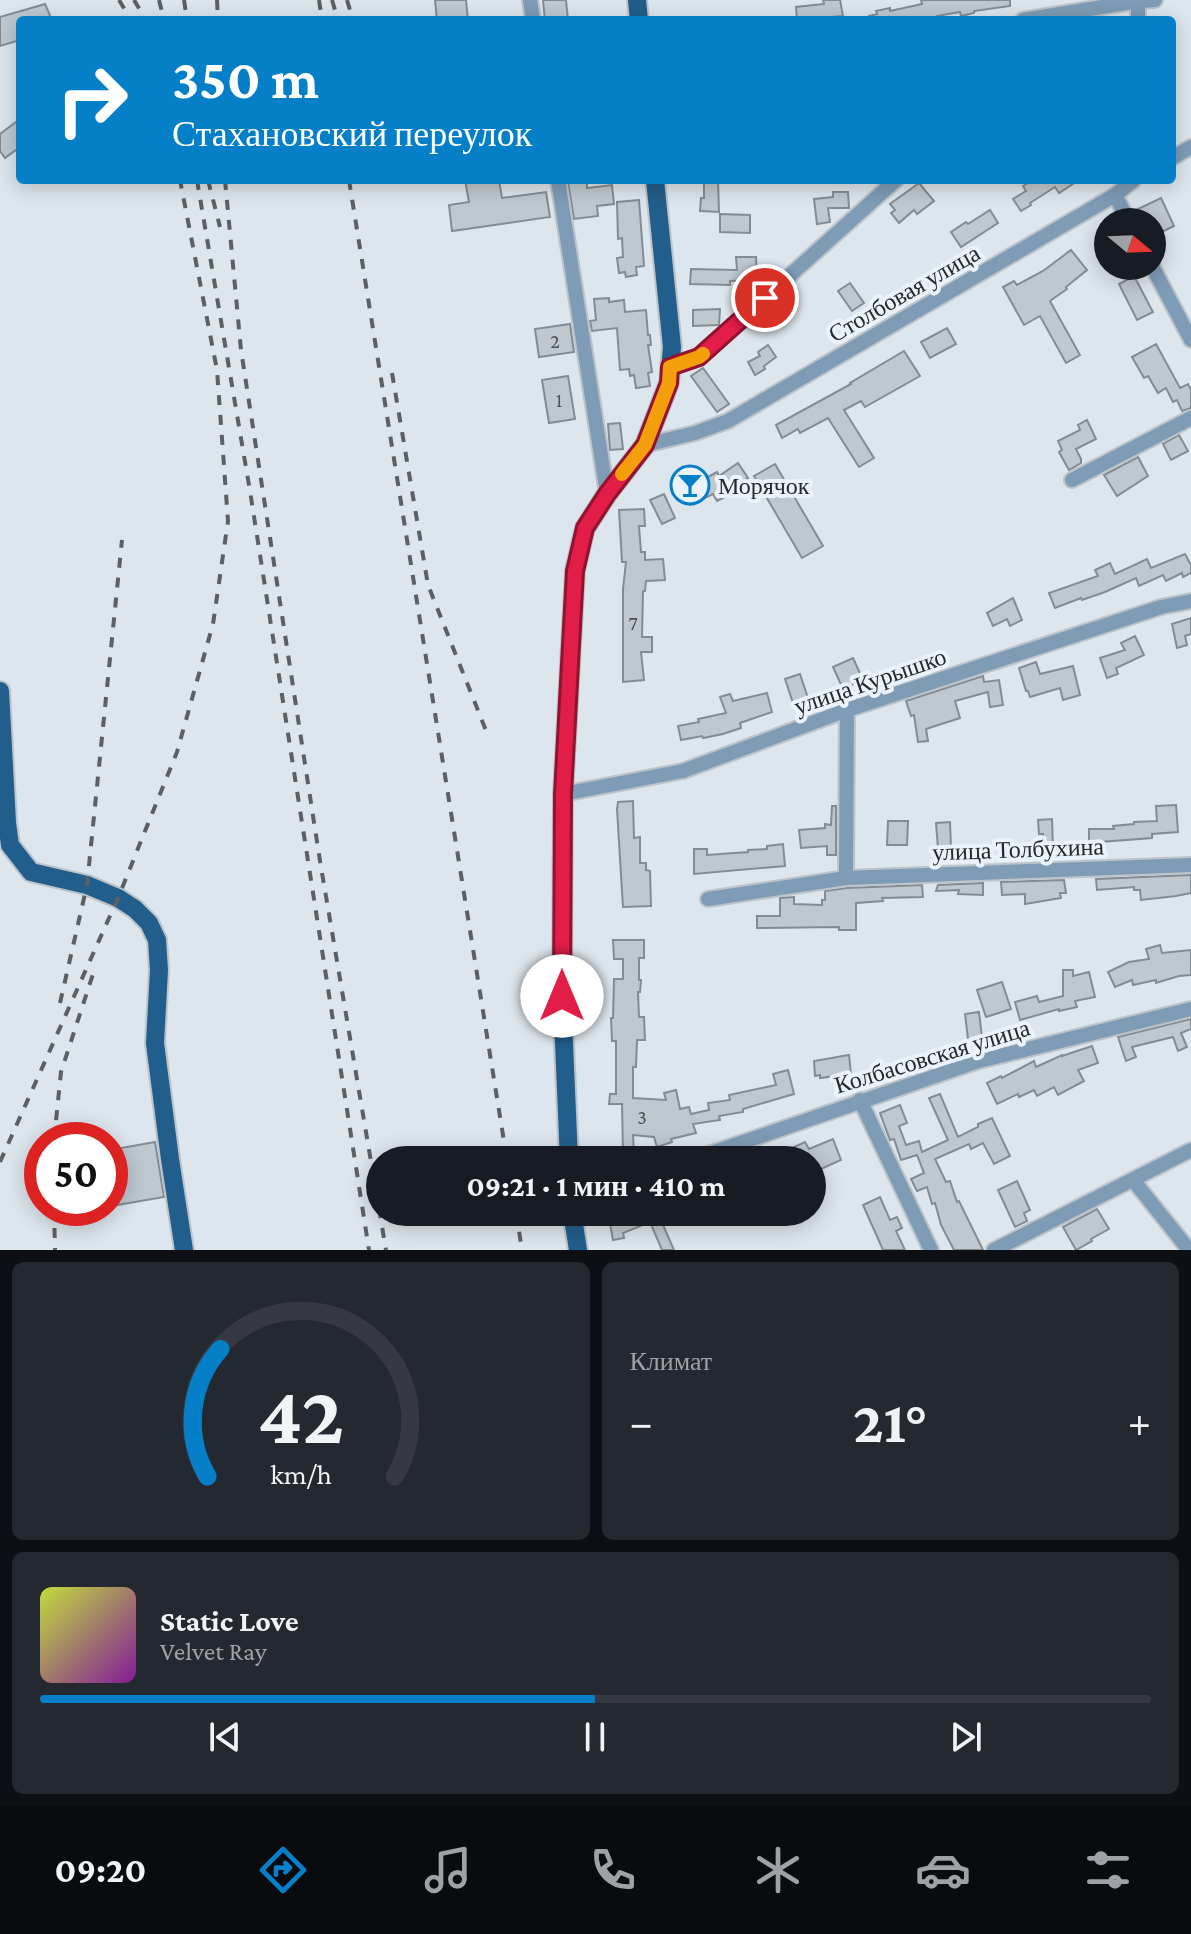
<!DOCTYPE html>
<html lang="ru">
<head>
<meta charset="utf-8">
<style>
	:root { --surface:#171b24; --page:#242831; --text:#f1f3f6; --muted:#9ea1a6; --line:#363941; --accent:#057fc8 }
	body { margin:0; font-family:"Crimson Pro",serif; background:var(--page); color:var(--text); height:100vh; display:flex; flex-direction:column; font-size:30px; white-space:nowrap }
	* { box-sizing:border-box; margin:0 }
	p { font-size:26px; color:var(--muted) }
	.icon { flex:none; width:44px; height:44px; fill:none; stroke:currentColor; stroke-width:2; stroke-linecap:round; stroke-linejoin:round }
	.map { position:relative; height:1250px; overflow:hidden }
	.sheet { display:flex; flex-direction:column; gap:12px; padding:12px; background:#0d0f14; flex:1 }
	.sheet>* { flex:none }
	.hud { position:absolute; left:16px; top:16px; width:1160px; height:168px; border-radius:8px; box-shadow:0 4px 20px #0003; background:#057fc8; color:#fff; overflow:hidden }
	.needle { width:52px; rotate:109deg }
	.controls { position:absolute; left:1094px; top:208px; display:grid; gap:16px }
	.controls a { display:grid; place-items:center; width:72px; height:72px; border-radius:50%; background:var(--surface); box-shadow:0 4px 20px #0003; font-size:40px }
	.speed { position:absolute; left:24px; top:1122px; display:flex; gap:16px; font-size:40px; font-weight:700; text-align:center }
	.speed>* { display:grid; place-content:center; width:104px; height:104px; border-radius:50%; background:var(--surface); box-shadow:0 4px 20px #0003; line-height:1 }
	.speed .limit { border:12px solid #d22; background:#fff; color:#111 }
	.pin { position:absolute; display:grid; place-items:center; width:68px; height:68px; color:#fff; margin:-34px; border:4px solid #fff; border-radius:50%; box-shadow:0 2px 8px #0007 }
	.me { position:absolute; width:88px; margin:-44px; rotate:0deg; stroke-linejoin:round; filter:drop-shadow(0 0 6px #0008) }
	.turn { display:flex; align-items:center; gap:28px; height:168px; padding:0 24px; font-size:36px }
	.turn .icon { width:104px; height:104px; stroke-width:2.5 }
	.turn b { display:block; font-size:56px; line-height:68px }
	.big { font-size:60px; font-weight:700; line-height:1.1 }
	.sheet .tile { flex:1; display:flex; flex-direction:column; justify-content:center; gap:12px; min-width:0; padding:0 28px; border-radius:12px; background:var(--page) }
	.sheet .dial { align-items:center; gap:0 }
	.dial svg { height:208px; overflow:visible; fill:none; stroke:var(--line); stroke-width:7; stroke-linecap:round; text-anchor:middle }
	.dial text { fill:var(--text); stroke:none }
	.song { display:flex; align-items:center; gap:24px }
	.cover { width:96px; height:96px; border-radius:12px; background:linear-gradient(135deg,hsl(70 70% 55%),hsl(290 70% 35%)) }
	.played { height:8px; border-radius:4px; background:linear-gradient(90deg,var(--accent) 50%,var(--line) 50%) }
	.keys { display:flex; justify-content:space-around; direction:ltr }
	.heat { display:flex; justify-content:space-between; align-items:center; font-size:44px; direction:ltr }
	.sheet .tiles { flex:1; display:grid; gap:12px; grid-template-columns:1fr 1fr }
	.tile:last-child { grid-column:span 2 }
	.trip { position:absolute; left:366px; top:1146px; width:460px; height:80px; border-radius:40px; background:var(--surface); box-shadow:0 4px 20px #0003; font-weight:700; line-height:80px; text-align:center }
	.dock { display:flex; height:128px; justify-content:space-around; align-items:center; background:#090b0e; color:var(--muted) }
	.dock .icon { width:56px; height:56px }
	.dock .current { color:var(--accent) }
	.dock b { font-size:36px; color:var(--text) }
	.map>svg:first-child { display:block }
	.building { fill:#bfc8cf; stroke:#848c93; stroke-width:2 }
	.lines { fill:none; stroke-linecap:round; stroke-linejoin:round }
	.minor-casing { stroke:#bcc4ca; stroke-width:18 }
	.major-casing { stroke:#bcc4ca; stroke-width:22 }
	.minor { stroke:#7e9cb6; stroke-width:14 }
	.major { stroke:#225e8c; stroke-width:18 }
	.rail { stroke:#5b6064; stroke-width:4; stroke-dasharray:10 10; stroke-linecap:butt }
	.route-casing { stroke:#92132f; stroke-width:20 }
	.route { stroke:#e11d48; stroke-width:14 }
	.slow { stroke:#f59e0b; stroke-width:14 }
	.labels { text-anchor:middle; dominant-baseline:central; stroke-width:8; stroke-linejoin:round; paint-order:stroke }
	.number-label { font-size:20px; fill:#4c5154 }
	.street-label { font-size:24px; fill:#25292b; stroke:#eaf3fb }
	.poi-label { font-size:24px; fill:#25292b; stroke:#eaf3fb; text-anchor:start }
</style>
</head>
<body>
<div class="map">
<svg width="1191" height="1250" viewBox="0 0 1191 1250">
	<rect width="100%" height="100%" fill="#dde6ed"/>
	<g class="building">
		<polygon points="435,0 466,0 468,20 437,20"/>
		<polygon points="543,0 566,0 568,20 545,20"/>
		<polygon points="823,0 840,0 843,16 797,20 796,7 824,4"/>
		<polygon points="921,0 1010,0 1010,6 974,11 974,13 961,16 960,12 937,16 937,18 926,20 870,20 869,16 877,14 876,11 890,8 890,11 922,4"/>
		<polygon points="45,4 52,20 20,20 20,40 0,46 0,17"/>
		<polygon points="20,119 20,147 5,158 0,151 0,134"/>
		<polygon points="465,180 499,180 502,198 546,192 550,217 452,231 449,205 469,202"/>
		<polygon points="704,180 718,180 719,212 700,211 701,198 704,198"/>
		<polygon points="1033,180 1079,180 1059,193 1055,187 1030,203 1031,205 1021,211 1013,199 1026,191 1023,186"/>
		<polygon points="587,181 587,188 612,185 614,204 597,206 598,216 574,219 568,182"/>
		<polygon points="919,183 934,201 917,214 914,210 899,223 891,213 895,210 890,204"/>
		<polygon points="833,192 848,192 849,208 828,208 830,222 817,224 814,199 833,197"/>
		<polygon points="1161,198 1174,226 1152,237 1152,222 1144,222 1138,209"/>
		<polygon points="639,200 644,266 636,267 637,275 626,277 625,272 619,273 617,258 623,257 622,238 618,239 617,202"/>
		<polygon points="990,210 998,223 961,247 951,232 966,222 968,224"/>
		<polygon points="720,214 750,215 750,233 720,232"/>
		<polygon points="1071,250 1087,270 1066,287 1067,289 1050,301 1080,355 1066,363 1040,316 1024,325 1003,287 1014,281 1017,285 1043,271"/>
		<polygon points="736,257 756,257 757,280 730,281 730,285 690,284 691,269 737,270"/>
		<polygon points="1134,276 1153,312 1137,320 1119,284"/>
		<polygon points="850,283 864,303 852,311 838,291"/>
		<polygon points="609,298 609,302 624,300 625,312 646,310 648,335 650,335 651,345 648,345 652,372 648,373 650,386 636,388 634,375 630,376 629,369 620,370 617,328 592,331 590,321 596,320 594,299"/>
		<polygon points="720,309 719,325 693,326 693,310"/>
		<polygon points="570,324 574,352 539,357 535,329"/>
		<polygon points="947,328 956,344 930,358 921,342"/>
		<polygon points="1156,344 1180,388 1188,384 1191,390 1191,408 1182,411 1177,400 1173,402 1166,388 1158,393 1148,376 1144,378 1132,357"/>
		<polygon points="768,345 776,357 764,366 765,369 755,375 748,362 760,356 758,352"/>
		<polygon points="904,351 920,376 865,407 861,401 844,410 874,458 859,467 828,418 800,433 798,429 782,438 776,425 851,384 850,383"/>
		<polygon points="703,368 729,404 717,412 691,376"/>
		<polygon points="568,376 575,419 549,423 542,380"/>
		<polygon points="1087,420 1096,439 1076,449 1081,459 1081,463 1069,470 1059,452 1062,450 1058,441 1080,430 1078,425"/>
		<polygon points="620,423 623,449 610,450 608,424"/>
		<polygon points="1179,435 1188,451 1171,460 1163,444"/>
		<polygon points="1138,457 1148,476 1117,496 1104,475"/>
		<polygon points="738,463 748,478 727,491 729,495 717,501 713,494 690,505 677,480 692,473 697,483 717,472 719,476"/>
		<polygon points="775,464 823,546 802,558 754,476"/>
		<polygon points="664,494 675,518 662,524 650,500"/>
		<polygon points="644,509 645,526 639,526 641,552 645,552 645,560 663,559 665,580 646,581 645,591 643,591 642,637 652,637 652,652 641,652 644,680 623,682 623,589 626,562 622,562 619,510"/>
		<polygon points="1185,554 1191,565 1191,573 1183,577 1182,573 1166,581 1163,575 1139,586 1136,578 1105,592 1082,600 1081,598 1055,608 1049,593 1098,576 1095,570 1110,563 1115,574 1147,559 1151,568"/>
		<polygon points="1013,598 1022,620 1010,626 1007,619 993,626 987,613"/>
		<polygon points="1191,618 1191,634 1185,636 1187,645 1177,648 1172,624"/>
		<polygon points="1135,636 1144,655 1116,668 1118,674 1107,678 1100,658 1125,650 1121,643"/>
		<polygon points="853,658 863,680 843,689 833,667"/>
		<polygon points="1036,662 1040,674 1073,666 1080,695 1063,700 1060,688 1030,697 1028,691 1026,691 1019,668"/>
		<polygon points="800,674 809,701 794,706 785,679"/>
		<polygon points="983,676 984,682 999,680 1003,705 990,707 988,692 955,701 960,718 926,729 928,741 918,742 914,715 911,716 906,701"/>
		<polygon points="767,693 772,712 740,723 741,728 723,734 703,738 702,736 681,740 678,726 699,722 698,719 726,713 720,697 730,694 733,701"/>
		<polygon points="633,801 634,838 640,837 640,863 646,863 646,870 650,871 651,906 623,907 617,809 618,802"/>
		<polygon points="1176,805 1178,832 1152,834 1152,838 1100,842 1100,847 1089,847 1089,829 1114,829 1113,826 1134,824 1134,822 1157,821 1156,806"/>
		<polygon points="832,806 836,806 836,855 827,855 827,846 801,848 799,830 825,828 825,824 831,825"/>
		<polygon points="1052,819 1053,848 1043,848 1043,834 1039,834 1038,820"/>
		<polygon points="888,821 908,821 907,845 887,845"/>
		<polygon points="950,822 951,848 938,848 936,823"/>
		<polygon points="783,844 785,866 694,874 694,849 707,849 707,855 748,852 748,850 767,849 767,846"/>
		<polygon points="1191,875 1191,893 1176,896 1141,900 1140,890 1134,890 1134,887 1097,890 1096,879"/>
		<polygon points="1064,880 1066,893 1060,893 1061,898 1025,904 1025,894 1002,895 1001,882"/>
		<polygon points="983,883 983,895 958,894 959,890 936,891 938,885"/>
		<polygon points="922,885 923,897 882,898 883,901 856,903 856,930 839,930 839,927 757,928 757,916 780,916 780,898 794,897 794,904 822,905 822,900 825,900 825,891 847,888"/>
		<polygon points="613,940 644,940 644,958 639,958 639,980 641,980 640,992 638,992 639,1017 644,1017 645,1040 637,1040 636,1067 633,1067 633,1098 666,1100 664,1093 676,1090 680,1109 689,1107 691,1114 709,1110 708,1103 730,1100 729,1095 776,1085 773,1074 788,1070 794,1094 743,1109 743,1112 719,1116 720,1120 693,1124 696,1133 671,1139 672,1142 657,1147 654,1137 633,1135 634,1153 623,1153 622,1104 609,1104 610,1094 616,1094 616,1041 612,1041 611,1018 613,1018 614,979 623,979 623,959 614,959"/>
		<polygon points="1160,945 1162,953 1191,950 1191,975 1179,976 1156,983 1156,980 1133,985 1132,980 1115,987 1108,972 1129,962 1149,959 1146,949"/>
		<polygon points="1063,970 1073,970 1073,976 1089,972 1095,997 1075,1001 1077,1007 1059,1011 1059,1009 1020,1020 1015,1002 1037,996 1039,1002 1063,996"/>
		<polygon points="1002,982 1011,1009 986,1017 977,990"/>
		<polygon points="979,1012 982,1037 968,1039 965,1014"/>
		<polygon points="1191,1019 1191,1029 1181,1033 1187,1047 1178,1051 1173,1037 1132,1047 1136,1057 1126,1061 1118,1037"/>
		<polygon points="1092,1046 1098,1063 1078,1070 1084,1081 1058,1095 1054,1087 1037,1096 1034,1090 1019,1097 1018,1094 997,1104 987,1083 1001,1076 1002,1078 1034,1061 1036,1067 1062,1055 1062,1056"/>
		<polygon points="849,1055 851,1074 820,1078 820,1075 815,1076 814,1061"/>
		<polygon points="940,1094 958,1137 978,1127 978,1124 992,1118 1010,1156 994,1164 983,1143 971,1149 969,1144 935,1159 946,1182 950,1181 957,1202 959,1201 983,1250 954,1250 941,1225 935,1203 932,1204 927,1187 917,1191 911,1179 924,1173 917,1155 901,1160 894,1139 890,1140 880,1113 900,1105 907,1123 899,1126 906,1145 919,1141 922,1152 948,1140 929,1098"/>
		<polygon points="833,1139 841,1160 812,1173 812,1160 778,1160 796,1152 794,1147 805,1142 809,1149"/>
		<polygon points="155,1142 164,1197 117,1205 110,1164 110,1150"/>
		<polygon points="1017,1181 1030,1210 1024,1213 1027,1221 1015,1227 998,1190"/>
		<polygon points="880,1197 890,1220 897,1217 902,1228 896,1231 905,1250 883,1250 863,1205"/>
		<polygon points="1097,1209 1109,1229 1091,1239 1092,1241 1076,1250 1063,1227"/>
		<polygon points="625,1212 637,1212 638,1216 646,1212 693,1212 663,1225 674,1250 662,1250 650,1222 623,1233 624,1238 613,1240 610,1224 628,1220"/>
	</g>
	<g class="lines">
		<g class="minor-casing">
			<g id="minor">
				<polyline points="530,0 533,20"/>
				<polyline points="1023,20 1138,1 1155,0"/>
				<polyline points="1138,20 1138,0"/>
				<polyline points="1172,158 1191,147"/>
				<polyline points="558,180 607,494"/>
				<polyline points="1115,195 1129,222"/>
				<polyline points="1152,266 1191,340"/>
				<polyline points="670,367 699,357 896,180"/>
				<polyline points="645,445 695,433 728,421 1115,195 1134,180"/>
				<polyline points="1072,480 1191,418"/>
				<polyline points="563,794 683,771 847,710 1161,607 1191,601"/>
				<polyline points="846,878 847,710"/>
				<polyline points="708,899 846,878 1191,865"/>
				<polyline points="860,1100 931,1250"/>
				<polyline points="691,1160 979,1061 1191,1009"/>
				<polyline points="1133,1180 1189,1250"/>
				<polyline points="994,1250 1191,1150"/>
			</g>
		</g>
		<g class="major-casing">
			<g id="major">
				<polyline points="637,0 639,20"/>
				<polyline points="0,691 7,823 10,845 31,872 87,885 118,898 135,909 149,923 157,940 159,970 155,1043 170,1159 184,1250"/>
				<polyline points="569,1160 562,996 563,794 575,571 585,528 607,494 645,445 669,383 672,347 655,180"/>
				<polyline points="572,1212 578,1250"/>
			</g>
		</g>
		<use href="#minor" class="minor"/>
		<use href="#major" class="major"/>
		<g class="rail">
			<polyline points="119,0 131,20"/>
			<polyline points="134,0 146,20"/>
			<polyline points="159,0 164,20"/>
			<polyline points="184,0 187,20"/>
			<polyline points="217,0 218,20"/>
			<polyline points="319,0 322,20"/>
			<polyline points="332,0 338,20"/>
			<polyline points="347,0 353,20"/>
			<polyline points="197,180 250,491 369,1250"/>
			<polyline points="208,180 220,227"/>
			<polyline points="225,180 241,350 320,861 386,1250"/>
			<polyline points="349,180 507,1160"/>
			<polyline points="392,373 428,585 489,738"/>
			<polyline points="60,1003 87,885 122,540"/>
			<polyline points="54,1140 61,1072 93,974"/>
			<polyline points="0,1162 118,898 177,752 213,624 228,521 217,370 180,180"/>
			<polyline points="54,1208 55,1250"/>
			<polyline points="516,1212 522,1250"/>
		</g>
	</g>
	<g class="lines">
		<g class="route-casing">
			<polyline id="route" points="562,996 563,794 575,571 585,528 607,494 645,445 669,383 670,367 699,357 765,298"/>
		</g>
		<use href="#route" class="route"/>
		<polyline class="slow" points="622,474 645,445 669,383 670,367 699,357 703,354"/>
	</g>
	<defs>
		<g id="bar-ring" transform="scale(2)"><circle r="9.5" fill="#eaf3fb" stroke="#057fc8" stroke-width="1.5"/><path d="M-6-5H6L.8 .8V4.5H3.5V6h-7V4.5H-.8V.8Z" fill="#057fc8"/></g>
	</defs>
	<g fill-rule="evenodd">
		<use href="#bar-ring" x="690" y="485"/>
	</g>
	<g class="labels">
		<g class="number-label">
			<text x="555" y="341">2</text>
			<text x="559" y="400">1</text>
			<text x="633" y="623">7</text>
			<text x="642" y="1117">3</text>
		</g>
		<g class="street-label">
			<text transform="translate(904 293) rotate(-30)">Столбовая улица</text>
			<text transform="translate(870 681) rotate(-19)">улица Курышко</text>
			<text transform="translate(1018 849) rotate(-2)">улица Толбухина</text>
			<text transform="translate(932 1056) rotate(-17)">Колбасовская улица</text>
		</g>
		<g class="poi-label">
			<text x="718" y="485">Морячок</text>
		</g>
	</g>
</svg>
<div class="controls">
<a><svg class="needle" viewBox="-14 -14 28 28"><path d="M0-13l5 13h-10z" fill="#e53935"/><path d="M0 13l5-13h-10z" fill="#9ea1a6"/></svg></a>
</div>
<div class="speed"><div class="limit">50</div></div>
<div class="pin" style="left:765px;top:298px;background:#d93025"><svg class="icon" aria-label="arrive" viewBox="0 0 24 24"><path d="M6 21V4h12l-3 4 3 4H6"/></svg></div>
<svg class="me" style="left:562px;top:996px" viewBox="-20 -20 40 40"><circle r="19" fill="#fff"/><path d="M0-13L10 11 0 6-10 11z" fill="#e11d48"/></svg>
<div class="trip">09:21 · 1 мин · 410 m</div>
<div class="hud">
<div class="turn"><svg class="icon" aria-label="right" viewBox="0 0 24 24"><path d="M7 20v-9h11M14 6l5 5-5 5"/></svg><div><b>350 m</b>Стахановский переулок</div></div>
</div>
</div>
<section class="sheet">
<div class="tiles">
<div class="tile dial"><svg viewBox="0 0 100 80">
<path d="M14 69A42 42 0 1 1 86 69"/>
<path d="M14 69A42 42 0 0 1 19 20" stroke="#057fc8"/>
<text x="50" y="56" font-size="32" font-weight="700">42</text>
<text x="50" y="72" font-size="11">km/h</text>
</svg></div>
<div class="tile"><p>Климат</p>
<div class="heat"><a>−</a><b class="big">21°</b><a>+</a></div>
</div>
<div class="tile">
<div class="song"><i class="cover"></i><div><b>Static Love</b><p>Velvet Ray</p></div></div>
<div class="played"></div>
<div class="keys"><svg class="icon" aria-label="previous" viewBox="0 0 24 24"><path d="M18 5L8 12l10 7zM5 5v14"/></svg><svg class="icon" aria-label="pause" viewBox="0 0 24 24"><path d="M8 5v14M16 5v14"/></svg><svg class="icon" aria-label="next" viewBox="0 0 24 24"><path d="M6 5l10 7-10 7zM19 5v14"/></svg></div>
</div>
</div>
</section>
<nav class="dock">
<b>09:20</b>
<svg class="icon current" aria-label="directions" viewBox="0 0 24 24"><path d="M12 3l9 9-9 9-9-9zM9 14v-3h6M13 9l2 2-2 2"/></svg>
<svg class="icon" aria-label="music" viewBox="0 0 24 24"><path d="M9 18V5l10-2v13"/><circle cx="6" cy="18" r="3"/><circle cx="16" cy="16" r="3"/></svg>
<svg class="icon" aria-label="phone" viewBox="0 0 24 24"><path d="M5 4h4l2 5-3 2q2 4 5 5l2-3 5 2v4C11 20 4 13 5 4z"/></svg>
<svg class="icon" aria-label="climate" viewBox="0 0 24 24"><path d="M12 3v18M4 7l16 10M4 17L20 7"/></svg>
<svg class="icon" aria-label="car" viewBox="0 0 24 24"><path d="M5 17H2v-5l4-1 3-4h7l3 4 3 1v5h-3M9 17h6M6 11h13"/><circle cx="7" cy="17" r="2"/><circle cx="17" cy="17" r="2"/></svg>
<svg class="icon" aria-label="filters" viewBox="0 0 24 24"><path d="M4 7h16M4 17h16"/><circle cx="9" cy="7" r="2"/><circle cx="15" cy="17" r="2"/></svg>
</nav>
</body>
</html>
